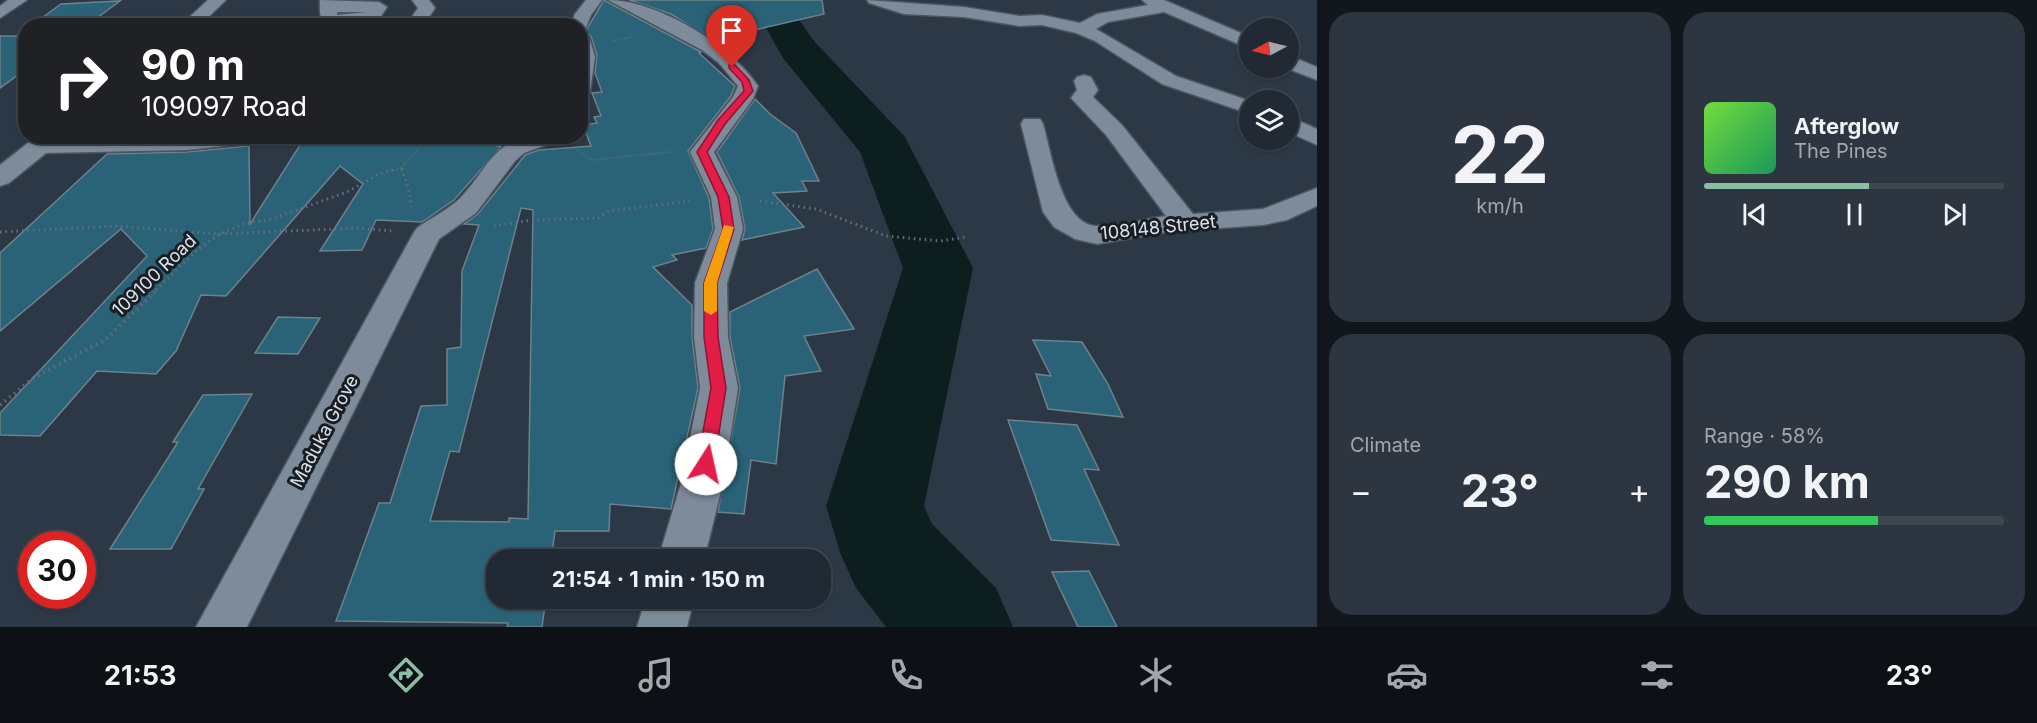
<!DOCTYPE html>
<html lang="en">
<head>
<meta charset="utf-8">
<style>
	:root { --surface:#212a34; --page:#2d3640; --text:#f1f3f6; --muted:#a2a7ac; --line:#3e464f; --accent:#8abfa5 }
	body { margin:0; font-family:Inter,sans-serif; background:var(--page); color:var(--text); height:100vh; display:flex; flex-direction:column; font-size:22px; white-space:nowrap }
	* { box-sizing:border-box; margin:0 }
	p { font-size:20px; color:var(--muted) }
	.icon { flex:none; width:33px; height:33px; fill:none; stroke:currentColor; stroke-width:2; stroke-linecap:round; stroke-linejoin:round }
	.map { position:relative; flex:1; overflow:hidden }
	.sheet { display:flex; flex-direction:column; gap:12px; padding:12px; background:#12171d; width:720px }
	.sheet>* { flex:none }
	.top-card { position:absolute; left:18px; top:18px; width:570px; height:126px; border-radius:24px; box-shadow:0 2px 4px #0004,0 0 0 2px var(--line); background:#202124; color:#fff; overflow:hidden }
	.needle { width:39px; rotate:263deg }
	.controls { position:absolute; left:1239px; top:18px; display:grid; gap:12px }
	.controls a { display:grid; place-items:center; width:60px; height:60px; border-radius:50%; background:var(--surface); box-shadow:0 2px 4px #0004,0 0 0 2px var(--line); font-size:30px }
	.speed { position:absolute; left:18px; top:531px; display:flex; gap:12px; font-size:30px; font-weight:700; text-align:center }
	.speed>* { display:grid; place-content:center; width:78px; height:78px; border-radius:50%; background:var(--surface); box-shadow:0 2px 4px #0004,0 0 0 2px var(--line); line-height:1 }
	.speed .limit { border:9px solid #d22; background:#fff; color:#111 }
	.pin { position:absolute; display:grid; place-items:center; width:51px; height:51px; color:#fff; margin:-62px -26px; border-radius:50% 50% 50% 0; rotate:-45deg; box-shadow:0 0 6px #0007 }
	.pin .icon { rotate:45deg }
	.me { position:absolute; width:66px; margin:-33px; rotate:10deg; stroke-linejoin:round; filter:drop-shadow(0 0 4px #0008) }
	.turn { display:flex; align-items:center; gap:21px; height:126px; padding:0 24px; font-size:27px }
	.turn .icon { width:78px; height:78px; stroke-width:2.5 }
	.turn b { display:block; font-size:42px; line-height:51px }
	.big { font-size:45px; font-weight:700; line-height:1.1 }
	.sheet .tile { flex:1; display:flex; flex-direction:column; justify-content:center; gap:9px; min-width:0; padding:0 21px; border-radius:24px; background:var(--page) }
	.sheet .dial { align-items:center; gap:0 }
	.dial b { font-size:78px; line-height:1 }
	.song { display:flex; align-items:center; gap:18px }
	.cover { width:72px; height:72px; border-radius:9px; background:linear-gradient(135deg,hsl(100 70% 55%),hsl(150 70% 35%)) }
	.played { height:6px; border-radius:3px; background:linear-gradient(90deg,var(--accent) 55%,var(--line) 55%) }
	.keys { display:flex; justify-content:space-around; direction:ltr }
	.heat { display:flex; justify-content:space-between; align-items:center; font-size:33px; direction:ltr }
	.charge { height:9px; border-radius:4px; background:linear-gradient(90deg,#34c759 58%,var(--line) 0) }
	.sheet .tiles { flex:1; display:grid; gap:12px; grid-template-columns:repeat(2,1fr) }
	.trip { position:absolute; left:486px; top:549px; width:345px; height:60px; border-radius:24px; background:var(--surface); box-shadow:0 2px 4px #0004,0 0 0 2px var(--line); font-weight:700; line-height:60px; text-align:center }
	.dock { display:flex; height:96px; justify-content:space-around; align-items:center; background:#0d1115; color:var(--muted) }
	.dock .icon { width:42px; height:42px }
	.dock .active { color:var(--accent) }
	.dock b { font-size:27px; color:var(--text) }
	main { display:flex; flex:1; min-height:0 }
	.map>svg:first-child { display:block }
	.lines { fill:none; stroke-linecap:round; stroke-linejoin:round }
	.river { fill:#0d1e1e; fill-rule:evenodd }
	.building { fill:#2a6377; stroke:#6d828b; stroke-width:1.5; fill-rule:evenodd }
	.minor-casing { stroke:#4c5661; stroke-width:3 }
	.path-far2 { stroke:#646f7b; stroke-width:2; stroke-dasharray:1 2; stroke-linecap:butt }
	.path-far1 { stroke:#646f7b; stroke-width:3; stroke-dasharray:1.5 4; stroke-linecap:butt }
	.path { stroke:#646f7b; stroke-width:4; stroke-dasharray:1.5 4.5; stroke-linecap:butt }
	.minor { fill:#7d8b9a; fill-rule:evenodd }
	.route { fill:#e11d48; stroke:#92132f; stroke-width:1.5 }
	.slow { fill:#f59e0b }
	.labels { text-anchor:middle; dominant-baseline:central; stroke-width:6; stroke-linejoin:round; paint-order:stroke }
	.street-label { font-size:18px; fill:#dbe3eb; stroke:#191e24 }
</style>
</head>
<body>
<main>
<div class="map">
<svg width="1317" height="627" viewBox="0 0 1317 627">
	<rect width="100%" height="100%" fill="#2c3845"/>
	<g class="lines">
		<polygon class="river" points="745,0 785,0 814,41 905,137 973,268 924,506 932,524 996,588 1013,627 886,627 856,588 841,555 826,506 903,268 860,152 783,58 760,17"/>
	</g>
	<g class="building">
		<path d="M604 0 701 52 699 53 735 86 731 96 688 151 709 198 713 229 706 248 672 255 677 260 653 267 692 305V337L698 388 671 509 610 504 609 531H555L551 560H496V598H546L542 627H507L508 623 336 621 379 503H390L421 406 447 405V349L461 347 462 271 479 225 464 224 478 214 525 155 539 150 591 146 583 125 597 123 594 117 601 116 592 93 602 92 595 73 597 56 591 36 585 32ZM521 208 533 210 528 519 509 518V522L430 521 450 451 459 452Z"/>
		<polygon points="629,0 822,0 824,14 732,35 739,38 728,41 735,44 723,47 671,14"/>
		<polygon points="120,1 86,26 31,26 61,4"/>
		<polygon points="26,29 26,69 0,88 0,36 16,36"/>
		<polygon points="755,99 770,114 796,133 819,181 802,181 807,191 773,193 804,227 742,240 745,229 739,197 717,152"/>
		<polygon points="384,136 498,136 496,146 501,147 454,200 422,222 376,220 362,250 320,251 363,184 340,166 226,296 201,295 176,351 156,374 97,371 40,436 0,435 0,413 147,256 121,229 0,331 0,253 107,154 187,152 249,146 250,224 302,142 382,139"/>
		<polygon points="817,269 854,329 804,336 821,371 785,376 776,464 751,460 744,514 718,512 740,388 730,337 730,312"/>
		<polygon points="278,317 320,318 298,354 255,353"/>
		<polygon points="1033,340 1082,342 1108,384 1123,417 1048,409 1036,374 1051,376"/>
		<polygon points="252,394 198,489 204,489 171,549 110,549 178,442 173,442 203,395"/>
		<polygon points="1008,420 1077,425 1099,470 1084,469 1119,545 1051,540"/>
		<polygon points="1089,571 1117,627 1078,627 1052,572"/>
	</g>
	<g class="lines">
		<g class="minor-casing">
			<g id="minor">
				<polygon points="8,0 27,0 0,18 0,6"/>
				<polygon points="208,0 226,0 199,26 180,26"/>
				<path d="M320 0 379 2 387 7 377 22 331 25C318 22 320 11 320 0ZM337 12H367L337 15Z"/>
				<polygon points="412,0 429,0 435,8 423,26 406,26 418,8"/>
				<polygon points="586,0 602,0 591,15 585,30 580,31 580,26 570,26 575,14"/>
				<path d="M608 0C657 0 731 45 758 86L753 99 714 152 737 197 743 229 727 283 728 337 738 388 723 483 704 560H658L681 483 700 388 694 337 695 283 715 229 711 197 690 152 733 97 738 86 719 63 702 50Z"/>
				<polygon points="867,0 964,7 1019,16 1042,15 1080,23 1097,14 1148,5 1142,0 1164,0 1250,37 1250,49 1164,12 1108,22 1096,29 1176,76 1250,101 1250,114 1162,84 1095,41 1076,33 1042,25 1019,26 964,17 904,14 869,3"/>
				<polygon points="580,32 589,37 595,57 590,91 587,95 580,97"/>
				<polygon points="1288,55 1317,67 1317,80 1286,68"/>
				<path d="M1084 75 1091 77 1098 90 1093 97 1122 125 1193 214 1263 209 1317 188V206L1287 220 1263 225 1166 232 1097 244 1075 239 1054 227 1043 212 1021 124 1024 119H1040L1043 124C1051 151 1061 224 1096 226 1118 227 1144 219 1166 216L1106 135 1071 98 1077 90 1074 81 1077 77Z"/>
				<polygon points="1288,116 1317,129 1317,145 1288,132"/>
				<polygon points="37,136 63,136 62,138 262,136 259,141 251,143 187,150 46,153 9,183 0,186 0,165"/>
				<path d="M525 136H560L557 141 524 153 515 161 476 213 439 239 247 627H196L413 234 417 228C429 219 444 212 456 202 484 177 485 151 525 136Z"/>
				<polygon points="646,598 694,598 687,627 637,627"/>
			</g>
		</g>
		<g class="path-far2">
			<polyline points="612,41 631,37"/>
			<polyline points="577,150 591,160 671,152"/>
			<polyline points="401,168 402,171"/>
			<polyline points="391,171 401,168 429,136"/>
		</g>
		<g class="path-far1">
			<polyline points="402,169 410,194 411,207"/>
			<polyline points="760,201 816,209 886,236 941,241 966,237"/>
			<polyline points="494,226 532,220 598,218 609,211 690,201"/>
			<polyline points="0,232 116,226 220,234 358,228 392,231"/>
			<polyline points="156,290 198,249 220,234 246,223 272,219 347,192 377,175 396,169"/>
		</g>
		<polyline class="path" points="0,405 35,377 105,340 158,289"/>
		<use href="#minor" class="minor"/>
	</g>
	<polygon class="route" points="729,65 735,65 749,80 753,91 725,124 707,152 729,197 734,229 717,283 718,337 726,388 714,464 712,469 700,469 697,464 711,388 704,337 704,283 723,229 718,197 697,152 718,120 744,91 742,82 729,68"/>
	<polygon class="slow" points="724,225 734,227 717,283 717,311 711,315 704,311 704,283"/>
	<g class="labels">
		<g class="street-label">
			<text transform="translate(1158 227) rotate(-6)">108148 Street</text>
			<text transform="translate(154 275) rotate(-44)">109100 Road</text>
			<text transform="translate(324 431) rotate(-62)">Maduka Grove</text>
		</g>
	</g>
</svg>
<div class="controls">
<a><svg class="needle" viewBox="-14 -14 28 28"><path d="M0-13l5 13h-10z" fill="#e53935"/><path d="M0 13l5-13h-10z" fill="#a2a7ac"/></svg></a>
<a><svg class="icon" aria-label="layers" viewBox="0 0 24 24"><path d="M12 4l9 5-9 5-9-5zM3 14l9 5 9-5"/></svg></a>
</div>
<div class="speed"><div class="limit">30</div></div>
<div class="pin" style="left:732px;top:67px;background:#d93025"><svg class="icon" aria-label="arrive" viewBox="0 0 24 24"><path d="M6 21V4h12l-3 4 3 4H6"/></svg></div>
<svg class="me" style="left:706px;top:464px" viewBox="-20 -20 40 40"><circle r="19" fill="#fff"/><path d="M0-13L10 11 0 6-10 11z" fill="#e11d48"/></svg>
<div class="trip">21:54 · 1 min · 150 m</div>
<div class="top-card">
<div class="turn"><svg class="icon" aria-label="right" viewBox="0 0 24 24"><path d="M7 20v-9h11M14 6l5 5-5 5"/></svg><div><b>90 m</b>109097 Road</div></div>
</div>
</div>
<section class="sheet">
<div class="tiles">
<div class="tile dial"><b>22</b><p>km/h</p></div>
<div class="tile">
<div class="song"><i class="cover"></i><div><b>Afterglow</b><p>The Pines</p></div></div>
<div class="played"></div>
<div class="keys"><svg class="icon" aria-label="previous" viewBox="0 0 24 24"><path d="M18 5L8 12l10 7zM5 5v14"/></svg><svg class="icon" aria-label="pause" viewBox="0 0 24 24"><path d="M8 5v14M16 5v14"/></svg><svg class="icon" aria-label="next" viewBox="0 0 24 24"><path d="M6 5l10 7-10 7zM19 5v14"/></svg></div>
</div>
<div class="tile"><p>Climate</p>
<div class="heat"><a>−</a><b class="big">23°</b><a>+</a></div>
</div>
<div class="tile"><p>Range · 58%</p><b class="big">290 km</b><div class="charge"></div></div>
</div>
</section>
</main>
<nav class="dock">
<b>21:53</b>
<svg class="icon active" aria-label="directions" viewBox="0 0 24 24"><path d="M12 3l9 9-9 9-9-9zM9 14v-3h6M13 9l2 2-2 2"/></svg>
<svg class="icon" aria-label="music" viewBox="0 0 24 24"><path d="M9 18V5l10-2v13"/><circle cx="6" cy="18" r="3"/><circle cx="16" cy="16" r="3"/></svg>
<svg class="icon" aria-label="phone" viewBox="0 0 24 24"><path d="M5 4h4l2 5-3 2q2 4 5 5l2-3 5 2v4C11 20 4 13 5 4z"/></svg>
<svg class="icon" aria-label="climate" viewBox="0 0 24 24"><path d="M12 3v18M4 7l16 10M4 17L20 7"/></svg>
<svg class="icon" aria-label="car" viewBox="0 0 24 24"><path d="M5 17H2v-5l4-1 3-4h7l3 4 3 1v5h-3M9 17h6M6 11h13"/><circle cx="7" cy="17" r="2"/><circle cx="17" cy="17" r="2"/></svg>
<svg class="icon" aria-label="filters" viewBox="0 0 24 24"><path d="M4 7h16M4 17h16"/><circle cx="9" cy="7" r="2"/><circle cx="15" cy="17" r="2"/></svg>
<b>23°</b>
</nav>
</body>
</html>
